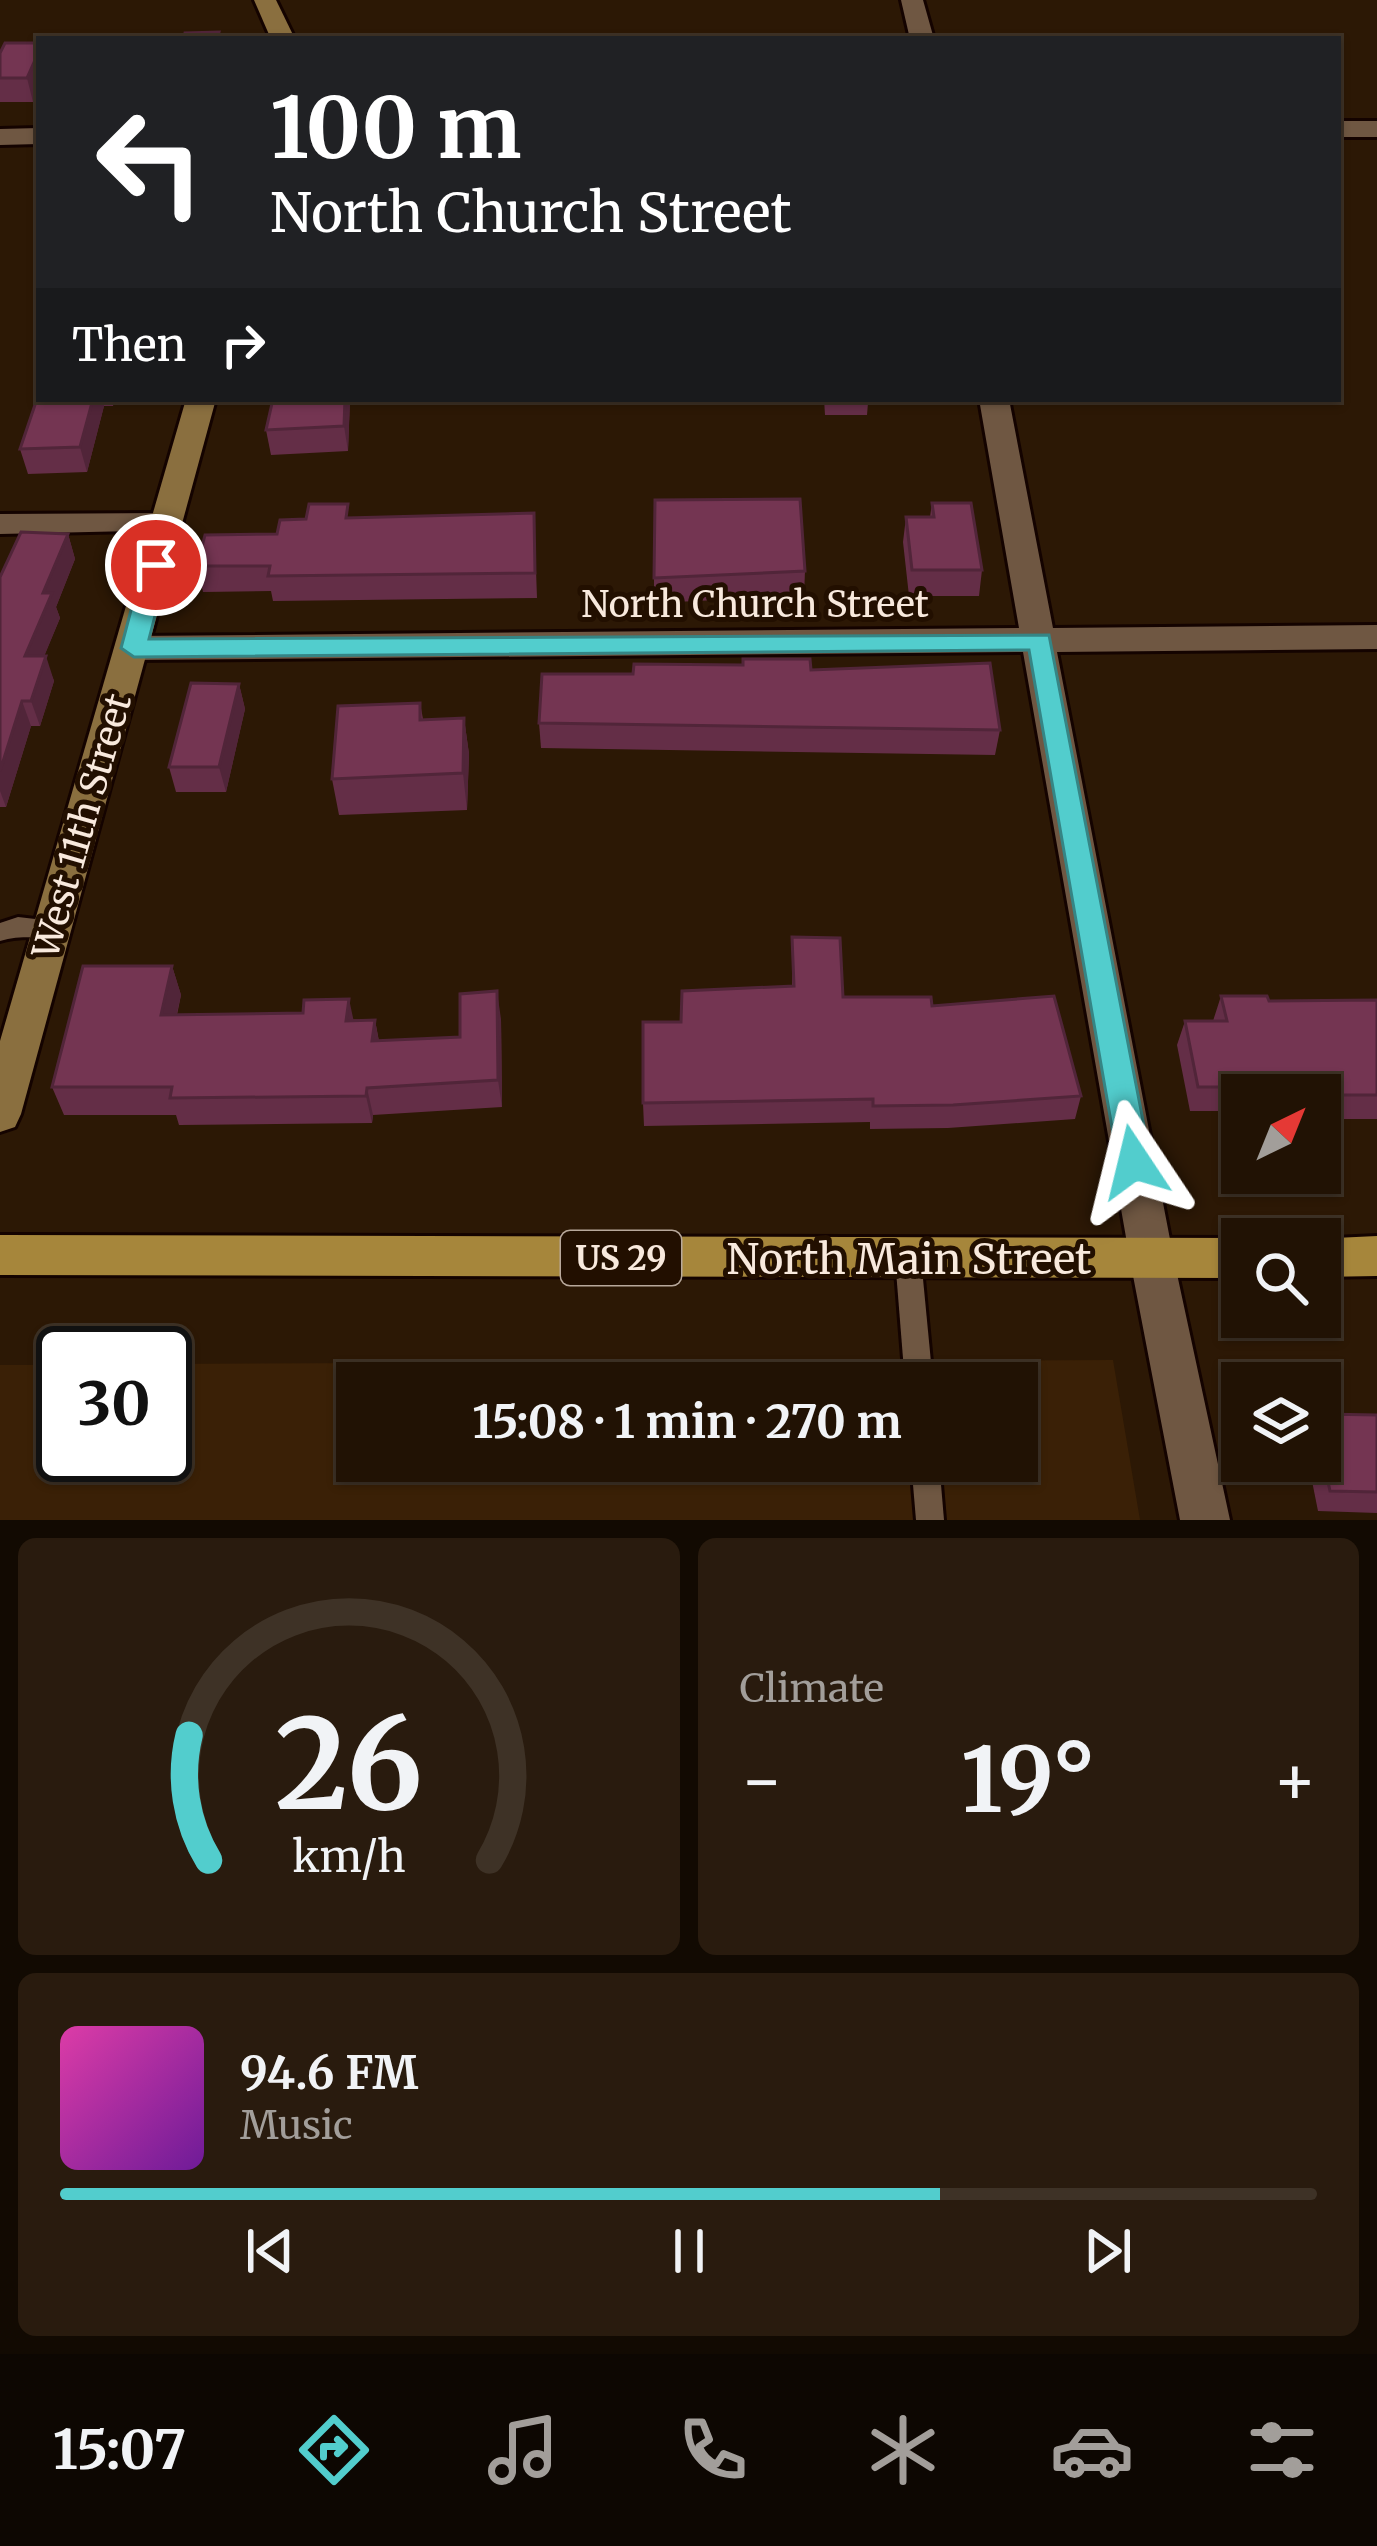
<!DOCTYPE html>
<html lang="en">
<head>
<meta charset="utf-8">
<style>
	:root { --surface:#211204; --page:#291b0e; --text:#f1f3f6; --muted:#a29e9a; --line:#3e3226; --accent:#52cdcd }
	body { margin:0; font-family:Merriweather,serif; background:var(--page); color:var(--text); height:100vh; display:flex; flex-direction:column; font-size:45px; white-space:nowrap }
	* { box-sizing:border-box; margin:0 }
	p { font-size:39px; color:var(--muted) }
	.icon { flex:none; width:66px; height:66px; fill:none; stroke:currentColor; stroke-width:2; stroke-linecap:round; stroke-linejoin:round }
	.map { position:relative; height:1520px; overflow:hidden }
	.sheet { display:flex; flex-direction:column; gap:18px; padding:18px; background:#120a02; flex:1 }
	.sheet>* { flex:none }
	.hud { position:absolute; left:36px; top:36px; width:1305px; height:366px; border-radius:0px; box-shadow:0 3px 9px #0004,0 0 0 3px var(--line); background:#202124; color:#fff; overflow:hidden }
	.needle { width:78px; rotate:43deg }
	.tools { position:absolute; left:1221px; top:1074px; display:grid; gap:24px }
	.tools a { display:grid; place-items:center; width:120px; height:120px; border-radius:0px; background:var(--surface); box-shadow:0 3px 9px #0004,0 0 0 3px var(--line); font-size:60px }
	.speed { position:absolute; left:36px; top:1326px; display:flex; gap:24px; font-size:60px; font-weight:700; text-align:center }
	.speed>* { display:grid; place-content:center; width:156px; height:156px; border-radius:50%; background:var(--surface); box-shadow:0 3px 9px #0004,0 0 0 3px var(--line); line-height:1 }
	.speed .limit { border:6px solid #111; border-radius:18px; background:#fff; color:#111 }
	.pin { position:absolute; display:grid; place-items:center; width:102px; height:102px; color:#fff; margin:-51px; border:6px solid #fff; border-radius:50%; box-shadow:0 3px 12px #0007 }
	.me { position:absolute; width:132px; margin:-66px; rotate:350deg; stroke-linejoin:round; filter:drop-shadow(0 0 9px #0008) }
	.turn { display:flex; align-items:center; gap:42px; height:252px; padding:0 36px; font-size:54px }
	.turn .icon { width:156px; height:156px; stroke-width:2.5 }
	.turn b { display:block; font-size:84px; line-height:102px }
	.then { display:flex; align-items:center; height:114px; padding:0 36px; background:#0003; gap:24px; font-size:45px }
	.big { font-size:90px; font-weight:700; line-height:1.1 }
	.sheet .card { flex:1; display:flex; flex-direction:column; justify-content:center; gap:18px; min-width:0; padding:0 42px; border-radius:18px; background:var(--page) }
	.sheet .dial { align-items:center; gap:0 }
	.dial svg { height:312px; overflow:visible; fill:none; stroke:var(--line); stroke-width:7; stroke-linecap:round; text-anchor:middle }
	.dial text { fill:var(--text); stroke:none }
	.song { display:flex; align-items:center; gap:36px }
	.cover { width:144px; height:144px; border-radius:18px; background:linear-gradient(135deg,hsl(320 70% 55%),hsl(280 70% 35%)) }
	.played { height:12px; border-radius:6px; background:linear-gradient(90deg,var(--accent) 70%,var(--line) 70%) }
	.keys { display:flex; justify-content:space-around; direction:ltr }
	.heat { display:flex; justify-content:space-between; align-items:center; font-size:66px; direction:ltr }
	.sheet .tiles { flex:1; display:grid; gap:18px; grid-template-columns:1fr 1fr }
	.card:last-child { grid-column:span 2 }
	.trip { position:absolute; left:336px; top:1362px; width:702px; height:120px; border-radius:0px; background:var(--surface); box-shadow:0 3px 9px #0004,0 0 0 3px var(--line); font-weight:700; line-height:120px; text-align:center }
	.tab-bar { display:flex; height:192px; justify-content:space-around; align-items:center; background:#0d0702; color:var(--muted) }
	.tab-bar .icon { width:84px; height:84px }
	.tab-bar .current { color:var(--accent) }
	.tab-bar b { font-size:54px; color:var(--text) }
	.map>svg:first-child { display:block }
	.built { fill:#3a2006; fill-rule:evenodd }
	.lines { fill:none; stroke-linecap:round; stroke-linejoin:round }
	.lane-casing { stroke:#140300; stroke-width:6 }
	.street-casing { stroke:#140300; stroke-width:6 }
	.secondary-casing { stroke:#140300; stroke-width:6 }
	.primary-casing { stroke:#140300; stroke-width:6 }
	.lane { fill:#6f5742; fill-rule:evenodd }
	.street { fill:#6f5742; fill-rule:evenodd }
	.secondary { fill:#8a6f3f; fill-rule:evenodd }
	.primary { fill:#a6863b; fill-rule:evenodd }
	.wall { fill:#642e47 }
	.shaded-wall { fill:#512539 }
	.building { fill:#743552; stroke:#512539; stroke-width:3 }
	.route { fill:#52cdcd; stroke:#358585; stroke-width:3 }
	.labels { text-anchor:middle; dominant-baseline:central; stroke-width:10; stroke-linejoin:round; paint-order:stroke }
	.shield { fill:#220f00; stroke:#b8a89b; stroke-width:3 }
	.shield-label { font-size:33px; font-weight:bold; fill:#f8e9dd }
	.street-label { font-size:36px; fill:#f8e9dd; stroke:#220f00 }
	.near-street-label { font-size:42px; fill:#f8e9dd; stroke:#220f00 }
</style>
</head>
<body>
<div class="map">
<svg width="1377" height="1520" viewBox="0 0 1377 1520">
	<rect width="100%" height="100%" fill="#2c1805"/>
	<path class="built" d="M1113 1360 1140 1520H0V1365H63V1455H165V1364ZM357 1383H1017V1461H357Z"/>
	<g class="lines">
		<g class="lane-casing">
			<g id="lane">
				<path d="M18 917 61 922 64 928 61 934C41 940 21 934 0 941V923Z"/>
				<polygon points="908,1246 917,1250 921,1258 933,1383 905,1383 895,1258 899,1250"/>
				<polygon points="911,1461 939,1461 944,1520 916,1520"/>
			</g>
		</g>
		<g class="street-casing">
			<g id="street">
				<polygon points="901,0 923,0 934,39 910,39"/>
				<rect x="1338" y="121" width="39" height="16"/>
				<polygon points="39,128 39,144 0,145 0,129"/>
				<polygon points="979,399 1009,399 1053,628 1377,625 1377,649 1057,652 1174,1260 1230,1520 1180,1520 1130,1260 1023,652 133,660 121,656 116,648 121,640 133,636 1019,628"/>
				<polygon points="167,513 183,523 178,530 0,534 0,514"/>
			</g>
		</g>
		<g class="secondary-casing">
			<g id="secondary">
				<polygon points="254,0 276,0 295,39 271,39"/>
				<polygon points="186,399 216,399 21,1114 15,1127 0,1132 0,1041"/>
			</g>
		</g>
		<g class="primary-casing">
			<g id="primary">
				<polygon points="0,1235 1242,1238 1245,1239 1242,1278 0,1275"/>
				<polygon points="1377,1236 1377,1276 1320,1277 1320,1239 1314,1239"/>
			</g>
		</g>
		<use href="#lane" class="lane"/>
		<use href="#street" class="street"/>
		<use href="#secondary" class="secondary"/>
		<use href="#primary" class="primary"/>
	</g>
	<g class="wall">
		<polygon points="39,43 39,88 33,102 0,102 0,53"/>
		<polygon points="39,399 115,399 113,406 104,406 87,472 28,474 20,449"/>
		<polygon points="350,399 348,451 271,455 266,430"/>
		<polygon points="824,399 892,399 892,404 868,403 867,415 825,415"/>
		<polygon points="932,503 982,570 979,596 909,596 903,542 906,517 930,517"/>
		<polygon points="534,513 537,598 273,601 271,591 203,592 197,566 277,534 351,518"/>
		<polygon points="68,534 75,559 56,607 60,618 44,656 54,681 40,726 31,726 6,807 0,807 0,577"/>
		<polygon points="805,571 804,596 654,603 654,578"/>
		<polygon points="811,670 1000,730 995,755 541,748 539,723 633,674"/>
		<polygon points="239,684 245,709 226,792 176,792 169,767"/>
		<polygon points="420,703 423,719 464,718 469,754 467,810 339,815 332,779"/>
		<polygon points="792,937 843,997 932,1006 1081,1096 1075,1119 948,1128 870,1129 870,1122 644,1126 643,1103 681,1022 792,986"/>
		<polygon points="172,966 181,995 177,1015 375,1020 379,1041 460,1037 501,1019 502,1107 373,1115 372,1123 179,1125 176,1115 64,1115 52,1087"/>
		<polygon points="1221,996 1269,1001 1377,1000 1377,1119 1328,1119 1326,1111 1320,1111 1320,1095 1242,1095 1242,1111 1190,1111 1177,1045 1185,1021 1213,1021"/>
		<polygon points="1320,1414 1377,1415 1377,1513 1318,1511 1308,1461 1320,1461"/>
	</g>
	<g class="shaded-wall">
		<polygon points="39,51 39,88 33,102 27,78"/>
		<polygon points="93,399 102,399 104,406 87,472 80,447"/>
		<polygon points="345,399 350,399 348,451 344,426"/>
		<polygon points="68,534 75,559 56,607 60,618 34,681 25,656 43,593"/>
		<polygon points="46,656 54,681 40,726 31,701"/>
		<polygon points="239,684 245,709 226,792 219,767"/>
		<polygon points="22,701 31,726 6,807 0,791 0,771"/>
		<polygon points="464,718 469,754 467,810 463,773"/>
		<polygon points="172,966 181,995 170,1043 161,1015"/>
		<polygon points="497,991 501,1019 502,1107 498,1080"/>
		<polygon points="349,999 355,1027 346,1021"/>
		<polygon points="375,1020 380,1048 372,1041"/>
		<polygon points="367,1088 373,1115 372,1123 366,1096"/>
	</g>
	<g class="building">
		<polygon points="219,32 217,39 184,39 185,33"/>
		<polygon points="5,43 39,43 39,51 27,78 0,78 0,53"/>
		<polygon points="39,393 39,399 93,399 80,447 20,449"/>
		<polygon points="273,399 345,399 344,426 266,430"/>
		<polygon points="800,499 805,571 654,578 655,500"/>
		<polygon points="932,503 971,503 982,570 912,570 906,517 934,517"/>
		<polygon points="309,504 348,504 346,518 534,513 535,573 268,576 270,566 197,566 205,535 277,534 280,520 306,519"/>
		<polygon points="21,532 68,534 43,593 52,593 25,656 46,656 31,701 22,701 0,771 0,577"/>
		<polygon points="743,659 810,659 811,670 990,663 1000,730 539,723 542,674 633,674 634,664 743,665"/>
		<polygon points="191,683 239,684 219,767 169,767"/>
		<polygon points="420,703 420,720 464,718 463,773 332,779 338,706"/>
		<polygon points="792,937 840,938 843,997 931,997 932,1006 1054,996 1081,1096 953,1105 873,1106 873,1099 643,1103 643,1022 681,1022 682,991 794,986"/>
		<polygon points="83,966 172,966 161,1015 303,1013 304,1000 349,999 346,1021 375,1020 372,1041 460,1037 460,994 497,991 498,1080 367,1088 366,1096 170,1098 172,1087 52,1087"/>
		<polygon points="1221,996 1267,996 1269,1001 1377,1000 1377,1095 1338,1095 1336,1087 1198,1087 1185,1021 1227,1021"/>
		<polygon points="1320,1414 1377,1415 1377,1492 1330,1491 1320,1443"/>
	</g>
	<polygon class="route" points="156,556 168,565 149,639 1049,635 1151,1162 1146,1172 1134,1176 1123,1172 1118,1162 1029,650 134,657 121,648 143,565"/>
	<g class="labels">
		<rect class="shield" x="561" y="1231" width="120" height="54" rx="9"/>
		<g class="shield-label">
			<text x="621" y="1258">US 29</text>
		</g>
		<g class="street-label">
			<text x="755" y="604">North Church Street</text>
			<text transform="translate(82 826) rotate(-74)">West 11th Street</text>
		</g>
		<g class="near-street-label">
			<text x="909" y="1259">North Main Street</text>
		</g>
	</g>
</svg>
<div class="tools">
<a><svg class="needle" viewBox="-14 -14 28 28"><path d="M0-13l5 13h-10z" fill="#e53935"/><path d="M0 13l5-13h-10z" fill="#a29e9a"/></svg></a>
<a><svg class="icon" aria-label="search" viewBox="0 0 24 24"><circle cx="10" cy="10" r="6"/><path d="M15 15l6 6"/></svg></a>
<a><svg class="icon" aria-label="layers" viewBox="0 0 24 24"><path d="M12 4l9 5-9 5-9-5zM3 14l9 5 9-5"/></svg></a>
</div>
<div class="speed"><div class="limit">30</div></div>
<div class="pin" style="left:156px;top:565px;background:#d93025"><svg class="icon" aria-label="arrive" viewBox="0 0 24 24"><path d="M6 21V4h12l-3 4 3 4H6"/></svg></div>
<svg class="me" style="left:1134px;top:1162px" viewBox="-20 -20 40 40"><path d="M0-17L14 15 0 8-14 15z" fill="#52cdcd" stroke="#fff" stroke-width="4"/></svg>
<div class="trip">15:08 · 1 min · 270 m</div>
<div class="hud">
<div class="turn"><svg class="icon" aria-label="left" viewBox="0 0 24 24"><path d="M17 20v-9H6M10 6l-5 5 5 5"/></svg><div><b>100 m</b>North Church Street</div></div>
<div class="then">Then<svg class="icon" aria-label="right" viewBox="0 0 24 24"><path d="M7 20v-9h11M14 6l5 5-5 5"/></svg></div>
</div>
</div>
<section class="sheet">
<div class="tiles">
<div class="card dial"><svg viewBox="0 0 100 80">
<path d="M14 69A42 42 0 1 1 86 69"/>
<path d="M14 69A42 42 0 0 1 9 37" stroke="#52cdcd"/>
<text x="50" y="56" font-size="32" font-weight="700">26</text>
<text x="50" y="72" font-size="11">km/h</text>
</svg></div>
<div class="card"><p>Climate</p>
<div class="heat"><a>−</a><b class="big">19°</b><a>+</a></div>
</div>
<div class="card">
<div class="song"><i class="cover"></i><div><b>94.6 FM</b><p>Music</p></div></div>
<div class="played"></div>
<div class="keys"><svg class="icon" aria-label="previous" viewBox="0 0 24 24"><path d="M18 5L8 12l10 7zM5 5v14"/></svg><svg class="icon" aria-label="pause" viewBox="0 0 24 24"><path d="M8 5v14M16 5v14"/></svg><svg class="icon" aria-label="next" viewBox="0 0 24 24"><path d="M6 5l10 7-10 7zM19 5v14"/></svg></div>
</div>
</div>
</section>
<nav class="tab-bar">
<b>15:07</b>
<svg class="icon current" aria-label="directions" viewBox="0 0 24 24"><path d="M12 3l9 9-9 9-9-9zM9 14v-3h6M13 9l2 2-2 2"/></svg>
<svg class="icon" aria-label="music" viewBox="0 0 24 24"><path d="M9 18V5l10-2v13"/><circle cx="6" cy="18" r="3"/><circle cx="16" cy="16" r="3"/></svg>
<svg class="icon" aria-label="phone" viewBox="0 0 24 24"><path d="M5 4h4l2 5-3 2q2 4 5 5l2-3 5 2v4C11 20 4 13 5 4z"/></svg>
<svg class="icon" aria-label="climate" viewBox="0 0 24 24"><path d="M12 3v18M4 7l16 10M4 17L20 7"/></svg>
<svg class="icon" aria-label="car" viewBox="0 0 24 24"><path d="M5 17H2v-5l4-1 3-4h7l3 4 3 1v5h-3M9 17h6M6 11h13"/><circle cx="7" cy="17" r="2"/><circle cx="17" cy="17" r="2"/></svg>
<svg class="icon" aria-label="filters" viewBox="0 0 24 24"><path d="M4 7h16M4 17h16"/><circle cx="9" cy="7" r="2"/><circle cx="15" cy="17" r="2"/></svg>
</nav>
</body>
</html>
